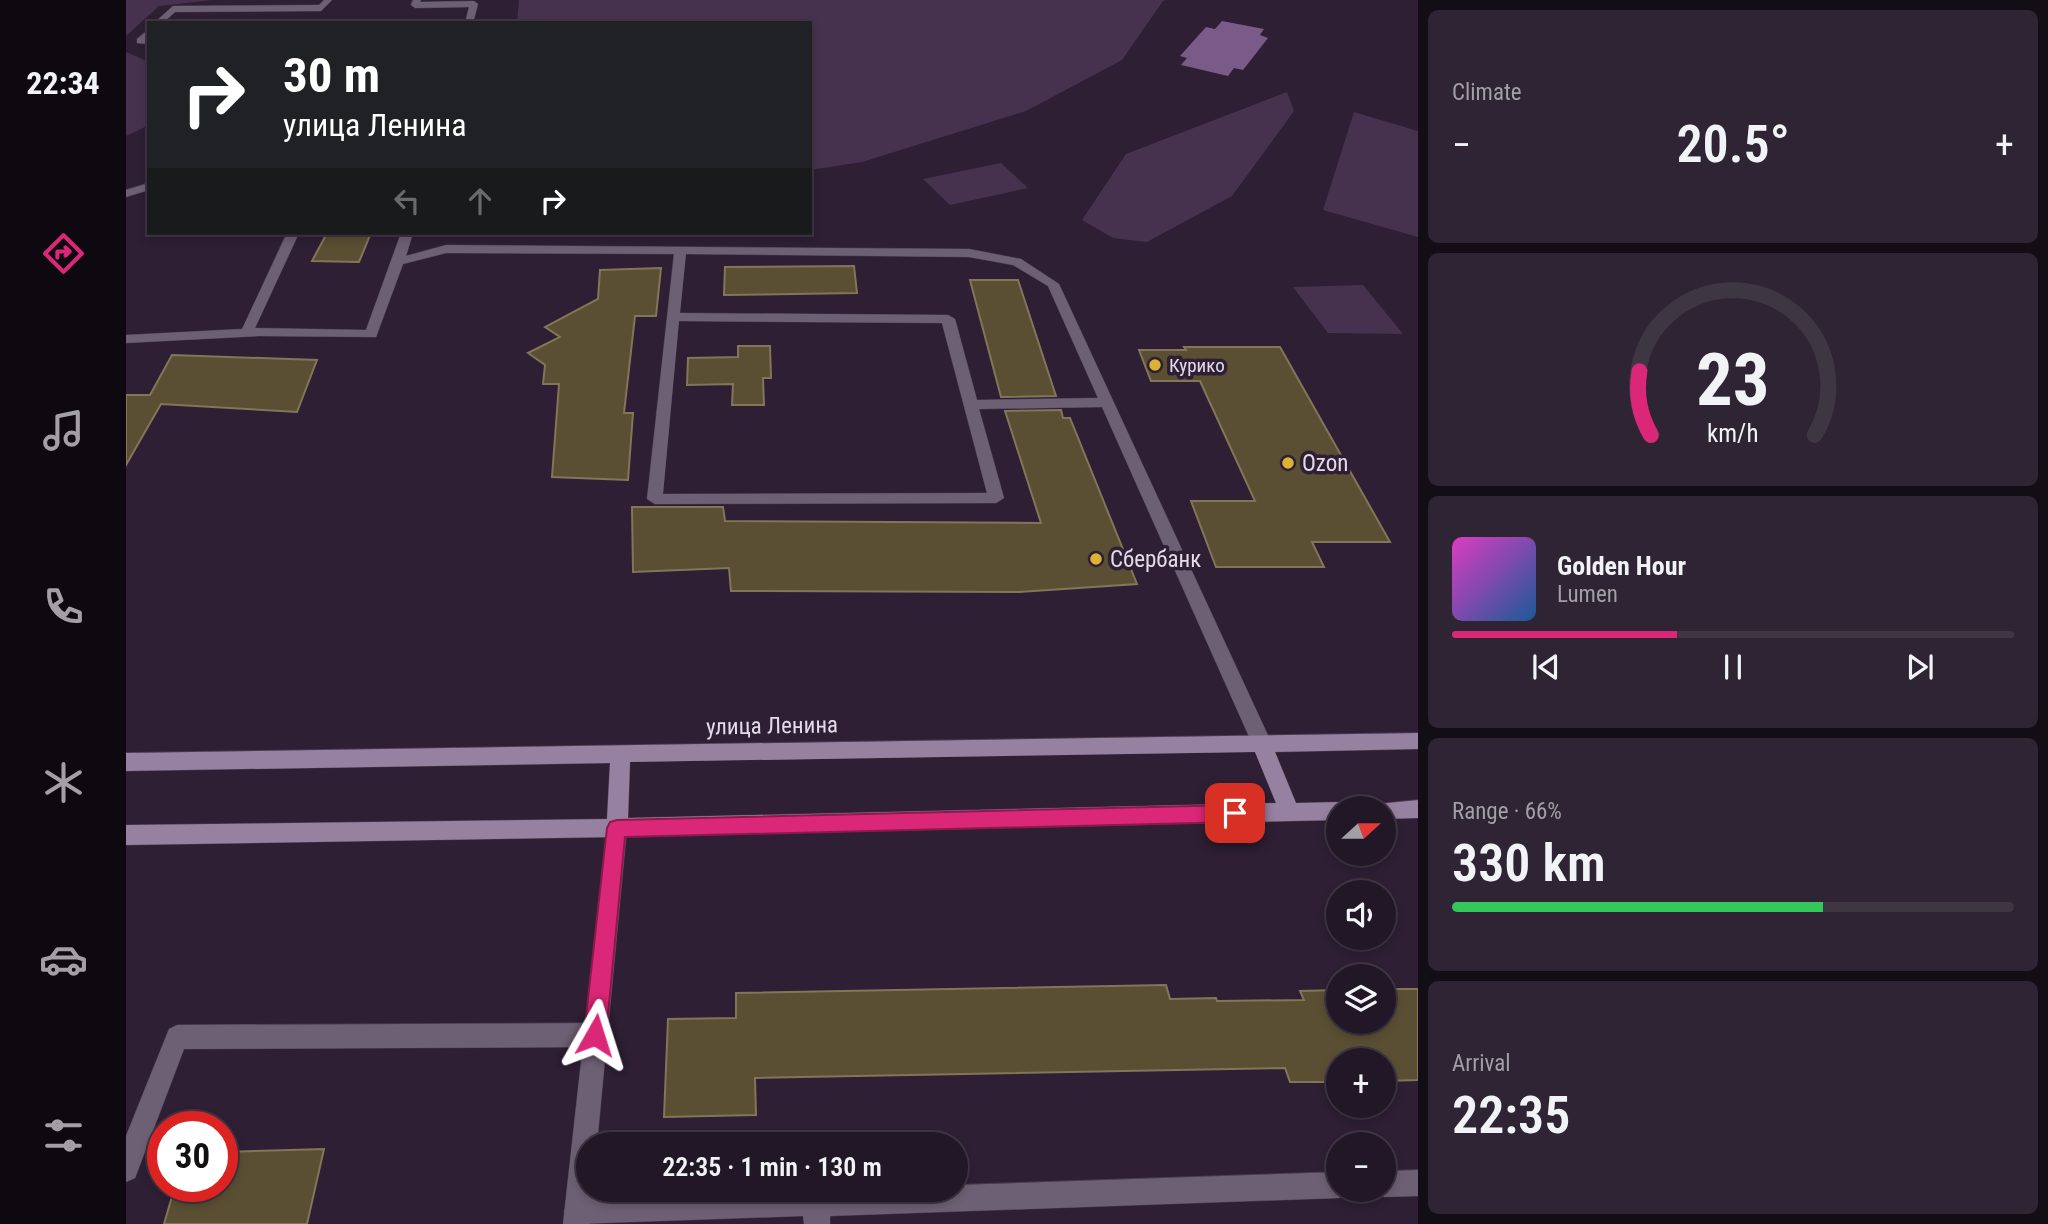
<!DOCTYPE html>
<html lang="en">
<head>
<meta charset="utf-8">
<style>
	:root { --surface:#221727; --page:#2e2433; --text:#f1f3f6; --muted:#a29fa7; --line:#3f3644; --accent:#db2777 }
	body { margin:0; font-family:"Roboto Condensed",sans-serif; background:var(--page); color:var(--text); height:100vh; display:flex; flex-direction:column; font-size:26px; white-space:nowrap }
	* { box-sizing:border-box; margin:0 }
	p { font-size:23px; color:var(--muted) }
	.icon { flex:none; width:38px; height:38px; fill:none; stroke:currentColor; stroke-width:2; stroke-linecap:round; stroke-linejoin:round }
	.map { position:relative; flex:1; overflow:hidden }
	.details { display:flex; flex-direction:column; gap:10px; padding:10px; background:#130d15; width:630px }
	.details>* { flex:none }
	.guide { position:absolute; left:21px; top:21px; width:665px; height:214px; border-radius:0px; box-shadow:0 4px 10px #0003,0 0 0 2px var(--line); background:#202124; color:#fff; overflow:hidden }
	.needle { width:46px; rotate:69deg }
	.tools { position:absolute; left:1200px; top:796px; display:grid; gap:14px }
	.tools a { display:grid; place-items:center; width:70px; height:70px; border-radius:50%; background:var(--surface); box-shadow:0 4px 10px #0003,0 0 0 2px var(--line); font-size:35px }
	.speed { position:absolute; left:21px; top:1111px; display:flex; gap:14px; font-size:35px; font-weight:700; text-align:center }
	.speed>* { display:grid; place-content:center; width:91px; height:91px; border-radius:50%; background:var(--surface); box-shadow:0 4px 10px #0003,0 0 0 2px var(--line); line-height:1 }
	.speed .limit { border:10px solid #d22; background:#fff; color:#111 }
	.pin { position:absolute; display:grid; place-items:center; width:60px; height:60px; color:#fff; margin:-30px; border-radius:14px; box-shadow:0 4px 10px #0006 }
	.me { position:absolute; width:77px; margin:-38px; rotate:6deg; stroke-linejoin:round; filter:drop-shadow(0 0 5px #0008) }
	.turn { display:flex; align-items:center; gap:24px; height:147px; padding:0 21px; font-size:32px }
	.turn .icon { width:91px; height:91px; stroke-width:2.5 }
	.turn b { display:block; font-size:49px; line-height:60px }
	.lanes { display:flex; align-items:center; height:66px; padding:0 21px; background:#0003; justify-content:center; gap:35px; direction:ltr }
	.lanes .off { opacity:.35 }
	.big { font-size:52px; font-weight:600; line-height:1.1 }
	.details .card { flex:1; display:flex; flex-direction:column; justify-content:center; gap:10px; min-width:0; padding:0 24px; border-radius:10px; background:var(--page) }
	.details .dial { align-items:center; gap:0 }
	.dial svg { height:182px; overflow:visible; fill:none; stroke:var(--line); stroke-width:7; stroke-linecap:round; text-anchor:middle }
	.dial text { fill:var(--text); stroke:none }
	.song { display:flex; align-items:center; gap:21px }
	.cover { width:84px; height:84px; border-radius:10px; background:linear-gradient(135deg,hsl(310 70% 55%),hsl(210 70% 35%)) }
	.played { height:7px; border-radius:4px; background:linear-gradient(90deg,var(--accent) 40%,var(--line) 40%) }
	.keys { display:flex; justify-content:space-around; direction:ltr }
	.heat { display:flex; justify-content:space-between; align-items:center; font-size:38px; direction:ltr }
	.charge { height:10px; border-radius:5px; background:linear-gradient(90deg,#34c759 66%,var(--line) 0) }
	.trip { position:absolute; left:450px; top:1132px; width:392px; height:70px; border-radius:35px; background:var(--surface); box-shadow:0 4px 10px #0003,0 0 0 2px var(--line); font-weight:600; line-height:70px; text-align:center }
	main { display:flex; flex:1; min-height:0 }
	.dock { display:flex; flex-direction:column; width:126px; justify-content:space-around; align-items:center; background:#0e0910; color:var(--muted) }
	.dock .icon { width:49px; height:49px }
	.dock .on { color:var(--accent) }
	.dock b { font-size:32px; color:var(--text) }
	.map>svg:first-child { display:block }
	.green { fill:#46324e }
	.water { fill:#7a5b87 }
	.building { fill:#5a4f33; stroke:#827659; stroke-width:2 }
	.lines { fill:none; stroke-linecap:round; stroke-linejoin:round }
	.lane-casing { stroke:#4b3d51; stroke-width:1 }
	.street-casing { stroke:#4b3d51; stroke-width:1 }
	.secondary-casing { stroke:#4b3d51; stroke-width:1 }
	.lane { fill:#6e6074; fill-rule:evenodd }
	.street { fill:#6e6074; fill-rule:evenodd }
	.secondary { fill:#9781a0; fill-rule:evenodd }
	.route { fill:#db2777; stroke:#8e194d; stroke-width:2 }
	.poi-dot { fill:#ddb133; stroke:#2e1f34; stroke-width:2.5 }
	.labels { text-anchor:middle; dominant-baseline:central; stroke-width:7; stroke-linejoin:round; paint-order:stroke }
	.far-poi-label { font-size:19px; fill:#e4dae8; stroke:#2e1f34; text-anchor:start }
	.poi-label { font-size:23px; fill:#e4dae8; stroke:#2e1f34; text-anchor:start }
	.street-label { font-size:23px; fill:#e4dae8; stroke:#2e1f34 }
</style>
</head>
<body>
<main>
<nav class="dock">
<b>22:34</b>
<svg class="icon on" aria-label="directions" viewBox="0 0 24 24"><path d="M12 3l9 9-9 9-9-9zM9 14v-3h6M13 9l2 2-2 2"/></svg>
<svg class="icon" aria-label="music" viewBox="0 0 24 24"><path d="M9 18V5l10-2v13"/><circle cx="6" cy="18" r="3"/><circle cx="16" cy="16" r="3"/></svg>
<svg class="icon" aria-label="phone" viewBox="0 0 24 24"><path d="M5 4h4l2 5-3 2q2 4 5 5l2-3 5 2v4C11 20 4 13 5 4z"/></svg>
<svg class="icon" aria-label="climate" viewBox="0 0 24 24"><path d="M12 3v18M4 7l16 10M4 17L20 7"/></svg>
<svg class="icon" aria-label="car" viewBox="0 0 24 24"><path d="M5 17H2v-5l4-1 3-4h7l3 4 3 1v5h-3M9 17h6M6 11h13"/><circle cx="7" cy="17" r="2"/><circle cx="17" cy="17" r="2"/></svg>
<svg class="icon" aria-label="filters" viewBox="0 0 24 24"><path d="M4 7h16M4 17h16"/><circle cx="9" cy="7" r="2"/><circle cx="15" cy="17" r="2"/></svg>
</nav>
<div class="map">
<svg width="1292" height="1224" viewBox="0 0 1292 1224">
	<rect width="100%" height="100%" fill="#2e1f34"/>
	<g class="green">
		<polygon points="0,0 86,0 33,6 0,36"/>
		<polygon points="393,0 1041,0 1037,1 996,60 900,111 736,162 684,170 684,23 391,23"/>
		<polygon points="0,52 23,62 23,125 0,136"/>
		<polygon points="1161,92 1168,111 1106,196 1021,242 987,238 956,220 1000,154"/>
		<polygon points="1228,112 1292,131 1292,237 1197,210"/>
		<polygon points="875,163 902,188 824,205 797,179"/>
		<polygon points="1237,285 1277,334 1202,333 1167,287"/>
	</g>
	<polygon class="water" points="1096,21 1138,29 1134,35 1142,38 1117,70 1108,68 1102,76 1055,65 1061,58 1054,56 1080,27 1089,29"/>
	<g class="building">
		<polygon points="201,233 245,233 233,262 186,261"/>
		<polygon points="728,266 731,293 598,295 599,267"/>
		<polygon points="535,268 530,316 509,316 498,413 507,413 502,480 426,477 433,384 417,384 419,365 402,353 434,337 419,327 472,299 474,270"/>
		<polygon points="844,280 892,280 930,396 875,397"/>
		<polygon points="612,346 644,346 645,378 637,378 638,405 606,405 607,384 561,385 562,358 612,357"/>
		<polygon points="1058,347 1154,347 1264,542 1186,542 1198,567 1090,567 1065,501 1129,501 1074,381 1025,381 1013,350 1060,350"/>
		<polygon points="46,355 191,360 171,412 35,404 0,465 0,395 24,395"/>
		<polygon points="935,410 937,418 944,418 1011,584 893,592 605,591 603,568 507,572 506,507 597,507 599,521 915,523 879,411"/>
		<polygon points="1040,985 1044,999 1090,998 1091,1001 1178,1000 1174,991 1213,990 1213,1022 1258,1022 1258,989 1292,989 1292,1080 1258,1081 1258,1060 1213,1060 1213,1082 1164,1082 1159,1068 629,1078 630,1115 538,1117 542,1019 610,1018 610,993"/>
		<polygon points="198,1149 181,1224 38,1224 49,1186 96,1186 96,1152"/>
	</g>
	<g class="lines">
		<g class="lane-casing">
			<g id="lane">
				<polygon points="198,0 206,0 195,11 49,12 37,23 28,23 47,6 193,5"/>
				<polygon points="287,0 295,0 294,2 348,1 352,4 347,23 339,23 343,7 289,8 285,5"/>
				<polygon points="23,29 23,44 11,43 11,39"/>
				<polygon points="23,183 23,190 0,197 0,190"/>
				<path d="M161 233H173L129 328 240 330 275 233H287L280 256 320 245 843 249 895 259 933 284 1146 744 1143 750 1136 752 1129 750 976 407 853 409 878 498 870 503 529 504 521 499 548 254 320 253 277 264 250 337 133 336 0 343V335L116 329ZM560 254 843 257 887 265 922 286 972 398 851 400 829 319 822 315 554 313ZM553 321 816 323 861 493 537 494Z"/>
				<polygon points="469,1023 477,1027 481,1035 477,1043 469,1047 58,1049 9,1178 0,1182 0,1136 43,1029 51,1025"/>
				<polygon points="1292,1170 1292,1196 1258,1197 1249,1193 1247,1190 1258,1190 1258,1171"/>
				<polygon points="1213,1172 1213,1190 1224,1190 1222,1194 1213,1198 704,1216 704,1224 678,1224 677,1216 450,1224 442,1220 438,1211 442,1202 451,1198 680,1190 830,1190 830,1185"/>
			</g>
		</g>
		<g class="street-casing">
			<polygon id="street" points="491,819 498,821 501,828 471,1144 462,1144 462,1190 467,1190 463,1224 437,1224 481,828 484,821"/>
		</g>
		<g class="secondary-casing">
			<g id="secondary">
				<path d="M1292 733V749L1149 752 1170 803 1213 802 1220 805 1222 808H1213V820L491 837 0 845V825L481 819 484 763 0 771V753ZM1129 752 1150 803 502 818 504 762Z"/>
				<polygon points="1292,800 1292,818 1258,819 1258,808 1248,808 1251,804"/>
			</g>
		</g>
		<use href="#lane" class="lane"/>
		<use href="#street" class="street"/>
		<use href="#secondary" class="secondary"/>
	</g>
	<polygon class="route" points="1109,805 1115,807 1118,813 1115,819 1109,822 499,837 480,1035 477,1043 469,1046 461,1043 458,1035 481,828 484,822 491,820"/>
	<g class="poi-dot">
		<circle cx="1029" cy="365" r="7"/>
		<circle cx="1162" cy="463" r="7"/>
		<circle cx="970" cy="559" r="7"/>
	</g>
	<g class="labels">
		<g class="far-poi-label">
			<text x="1043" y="365">Курико</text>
		</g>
		<g class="poi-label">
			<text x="1176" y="463">Ozon</text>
			<text x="984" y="559">Сбербанк</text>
		</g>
		<g class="street-label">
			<text transform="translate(646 726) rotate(-1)">улица Ленина</text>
		</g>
	</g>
</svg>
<div class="tools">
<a><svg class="needle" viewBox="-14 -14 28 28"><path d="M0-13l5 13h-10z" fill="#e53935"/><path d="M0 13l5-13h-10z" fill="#a29fa7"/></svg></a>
<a><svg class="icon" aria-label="sound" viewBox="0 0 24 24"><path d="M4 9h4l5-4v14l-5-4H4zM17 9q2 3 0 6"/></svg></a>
<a><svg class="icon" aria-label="layers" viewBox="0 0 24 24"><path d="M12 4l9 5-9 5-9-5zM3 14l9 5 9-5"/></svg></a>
<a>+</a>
<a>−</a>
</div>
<div class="speed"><div class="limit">30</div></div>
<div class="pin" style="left:1109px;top:813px;background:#d93025"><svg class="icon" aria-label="arrive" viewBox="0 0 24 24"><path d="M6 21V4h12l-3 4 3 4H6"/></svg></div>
<svg class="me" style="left:469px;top:1035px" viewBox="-20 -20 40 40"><path d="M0-17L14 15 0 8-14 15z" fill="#db2777" stroke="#fff" stroke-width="4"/></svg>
<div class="trip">22:35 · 1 min · 130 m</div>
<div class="guide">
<div class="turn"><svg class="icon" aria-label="right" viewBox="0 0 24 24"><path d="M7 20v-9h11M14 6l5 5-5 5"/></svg><div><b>30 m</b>улица Ленина</div></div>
<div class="lanes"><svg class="icon off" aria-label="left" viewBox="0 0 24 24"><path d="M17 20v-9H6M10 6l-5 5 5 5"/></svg><svg class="icon off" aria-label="ahead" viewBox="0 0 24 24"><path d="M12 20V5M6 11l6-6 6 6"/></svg><svg class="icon" aria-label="right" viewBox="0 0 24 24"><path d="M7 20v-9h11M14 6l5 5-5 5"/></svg></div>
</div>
</div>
<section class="details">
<div class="card"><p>Climate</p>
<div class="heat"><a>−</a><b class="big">20.5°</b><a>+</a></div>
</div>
<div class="card dial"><svg viewBox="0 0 100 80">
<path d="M14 69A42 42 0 1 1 86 69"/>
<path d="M14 69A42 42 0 0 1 9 41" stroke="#db2777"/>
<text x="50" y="56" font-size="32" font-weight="700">23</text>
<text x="50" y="72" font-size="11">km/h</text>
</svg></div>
<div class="card">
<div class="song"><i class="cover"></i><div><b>Golden Hour</b><p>Lumen</p></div></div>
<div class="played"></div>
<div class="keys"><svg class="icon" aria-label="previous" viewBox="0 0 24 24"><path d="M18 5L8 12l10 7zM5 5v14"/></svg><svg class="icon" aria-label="pause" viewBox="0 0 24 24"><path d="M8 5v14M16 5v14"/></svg><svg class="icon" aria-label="next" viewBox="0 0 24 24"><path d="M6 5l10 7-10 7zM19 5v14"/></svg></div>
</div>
<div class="card"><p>Range · 66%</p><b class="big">330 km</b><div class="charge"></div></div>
<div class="card"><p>Arrival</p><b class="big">22:35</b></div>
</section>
</main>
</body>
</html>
